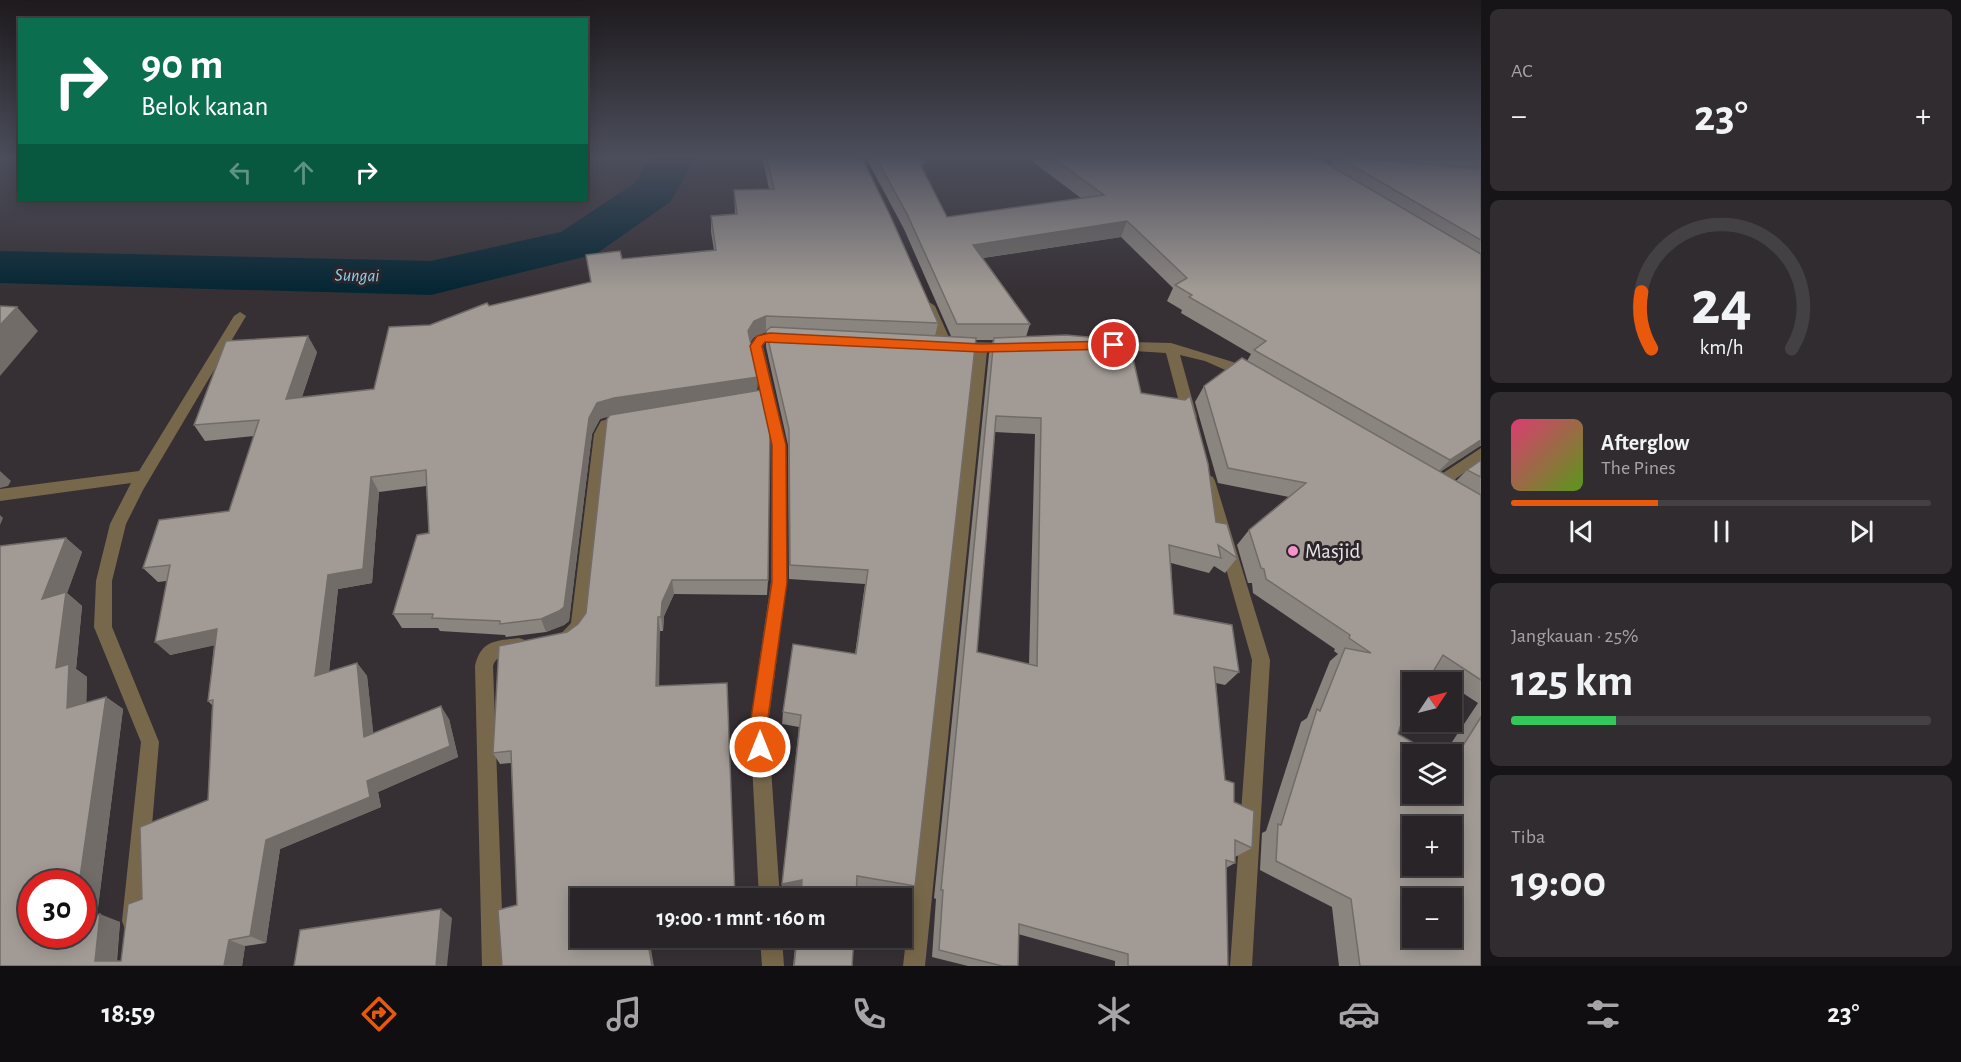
<!DOCTYPE html>
<html lang="id">
<head>
<meta charset="utf-8">
<style>
	:root { --surface:#282428; --page:#302c30; --text:#f1f3f6; --muted:#a5a4a8; --line:#444145; --accent:#ea580c }
	body { margin:0; font-family:"Alegreya Sans",sans-serif; background:var(--page); color:var(--text); height:100vh; display:flex; flex-direction:column; font-size:22px; white-space:nowrap }
	* { box-sizing:border-box; margin:0 }
	p { font-size:20px; color:var(--muted) }
	.icon { flex:none; width:33px; height:33px; fill:none; stroke:currentColor; stroke-width:2; stroke-linecap:round; stroke-linejoin:round }
	.map { position:relative; flex:1; overflow:hidden }
	.side { display:flex; flex-direction:column; gap:9px; padding:9px; background:#161416; width:480px }
	.side>* { flex:none }
	.top-card { position:absolute; left:18px; top:18px; width:570px; height:183px; border-radius:0px; box-shadow:0 3px 15px #0003,0 0 0 2px var(--line); background:#0b6e4f; color:#fff; overflow:hidden }
	.needle { width:39px; rotate:55deg }
	.controls { position:absolute; left:1402px; top:672px; display:grid; gap:12px }
	.controls a { display:grid; place-items:center; width:60px; height:60px; border-radius:0px; background:var(--surface); box-shadow:0 3px 15px #0003,0 0 0 2px var(--line); font-size:30px }
	.speed { position:absolute; left:18px; top:870px; display:flex; gap:12px; font-size:30px; font-weight:700; text-align:center }
	.speed>* { display:grid; place-content:center; width:78px; height:78px; border-radius:50%; background:var(--surface); box-shadow:0 3px 15px #0003,0 0 0 2px var(--line); line-height:1 }
	.speed .limit { border:9px solid #d22; background:#fff; color:#111 }
	.pin { position:absolute; display:grid; place-items:center; width:51px; height:51px; color:#fff; margin:-26px; border:3px solid #fff; border-radius:50%; box-shadow:0 2px 6px #0007 }
	.me { position:absolute; width:66px; margin:-33px; rotate:0deg; stroke-linejoin:round; filter:drop-shadow(0 0 4px #0008) }
	.turn { display:flex; align-items:center; gap:21px; height:126px; padding:0 24px; font-size:27px }
	.turn .icon { width:78px; height:78px; stroke-width:2.5 }
	.turn b { display:block; font-size:42px; line-height:51px }
	.lanes { display:flex; align-items:center; height:57px; padding:0 24px; background:#0003; justify-content:center; gap:30px; direction:ltr }
	.lanes .off { opacity:.35 }
	.big { font-size:45px; font-weight:600; line-height:1.1 }
	.side .widget { flex:1; display:flex; flex-direction:column; justify-content:center; gap:9px; min-width:0; padding:0 21px; border-radius:9px; background:var(--page) }
	.side .dial { align-items:center; gap:0 }
	.dial svg { height:156px; overflow:visible; fill:none; stroke:var(--line); stroke-width:7; stroke-linecap:round; text-anchor:middle }
	.dial text { fill:var(--text); stroke:none }
	.song { display:flex; align-items:center; gap:18px }
	.cover { width:72px; height:72px; border-radius:9px; background:linear-gradient(135deg,hsl(340 70% 55%),hsl(90 70% 35%)) }
	.played { height:6px; border-radius:3px; background:linear-gradient(90deg,var(--accent) 35%,var(--line) 35%) }
	.keys { display:flex; justify-content:space-around; direction:ltr }
	.heat { display:flex; justify-content:space-between; align-items:center; font-size:33px; direction:ltr }
	.charge { height:9px; border-radius:4px; background:linear-gradient(90deg,#34c759 25%,var(--line) 0) }
	.trip { position:absolute; left:570px; top:888px; width:342px; height:60px; border-radius:0px; background:var(--surface); box-shadow:0 3px 15px #0003,0 0 0 2px var(--line); font-weight:600; line-height:60px; text-align:center }
	.dock { display:flex; height:96px; justify-content:space-around; align-items:center; background:#100e10; color:var(--muted) }
	.dock .icon { width:42px; height:42px }
	.dock .on { color:var(--accent) }
	.dock b { font-size:27px; color:var(--text) }
	main { display:flex; flex:1; min-height:0 }
	.map>svg:first-child { display:block }
	.lines { fill:none; stroke-linecap:round; stroke-linejoin:round }
	.river { fill:#052634; fill-rule:evenodd }
	.minor { fill:#78684b; fill-rule:evenodd }
	.wall { fill:#8b8580; fill-rule:evenodd }
	.shaded-wall { fill:#716c68 }
	.building { fill:#a29b95; stroke:#716c68; stroke-width:1.5; fill-rule:evenodd }
	.route { fill:#ea580c; stroke:#983908; stroke-width:1.5 }
	.poi-dot { fill:#f890cb; stroke:#2c262b; stroke-width:2 }
	.labels { text-anchor:middle; dominant-baseline:central; stroke-width:6; stroke-linejoin:round; paint-order:stroke }
	.far-water-label { font-size:18px; font-style:italic; fill:#93d0ee; stroke:#2c262b }
	.poi-label { font-size:21px; fill:#e7e3e6; stroke:#2c262b; text-anchor:start }
</style>
</head>
<body>
<main>
<div class="map">
<svg width="1481" height="966" viewBox="0 0 1481 966">
	<rect width="100%" height="100%" fill="#363035"/>
	<g class="lines">
		<polygon class="river" points="651,156 697,156 670,202 596,254 431,295 0,283 0,251 431,261 561,232 635,183"/>
		<g class="minor">
			<polygon points="929,302 935,306 952,344 957,342 1011,343 1018,347 1011,351 987,351 925,966 903,966 974,351 941,348 923,306"/>
			<polygon points="240,312 246,316 143,490 126,524 112,581 112,627 159,742 144,921 141,929 133,932 125,929 122,921 141,742 94,627 96,581 110,524 131,483 0,501 0,489 139,471 234,316"/>
			<polygon points="786,334 791,335 792,338 791,341 765,343 763,346 786,445 787,582 768,725 780,898 759,898 750,725 771,582 772,445 750,346 756,336"/>
			<polygon points="1092,341 1171,343 1233,362 1255,375 1248,380 1205,361 1180,355 1197,417 1190,422 1183,417 1166,353 1087,348 1086,345 1087,342"/>
			<polygon points="624,415 629,416 631,420 629,424 611,429 608,434 588,626 572,643 566,646 560,643 557,638 571,623 594,434 601,421"/>
			<polygon points="1481,448 1481,461 1441,489 1431,489 1428,485 1431,481"/>
			<polygon points="1208,475 1213,477 1215,481 1270,660 1252,966 1230,966 1252,660 1201,481 1203,477"/>
			<path d="M519 638 525 640 528 646 525 652C513 656 497 652 493 666L504 966H482L475 666C481 640 496 641 519 638Z"/>
			<polygon points="760,938 782,938 784,966 762,966"/>
		</g>
	</g>
	<g class="wall">
		<path d="M762 156H861L938 323 935 336H951L904 229 865 156H922L923 169 947 217 1081 198 1025 156H1481V446H1480L1440 472 1456 481 1467 470 1481 460V966H1339L1332 907 1260 870 1262 833 1266 831 1301 722 1307 718 1330 661 1338 654 1334 651 1335 649 1253 593 1252 583H1248L1237 545 1249 530 1289 497 1218 483 1195 402 1204 386 1247 361 1251 354 1181 313 1182 310 1167 301 1173 288 1121 237 983 258 1030 324 1026 337 1112 347 1141 393 1237 558 1225 573 1214 566 1209 573 1171 563 1174 614 1239 672 1225 685 1216 683 1225 780 1252 848 1235 857V863L1226 868 1228 966H1115V961L1018 934V966H968L932 957 936 899 934 898 989 354 993 340H976L915 886 909 894 857 886 856 898H799L800 889 781 893 799 727 782 724 783 712 855 654 865 584 789 579 788 445 766 347V332L754 337 750 342 758 377 757 390 768 580 767 595 674 594 664 616 663 631H660L517 905 511 763 500 764 493 753 567 632 578 624 586 613 609 416 600 419 592 434 569 621 564 625 546 632 506 637 505 635 440 631 438 628H402L393 614 429 533 426 486 379 492 372 583 338 589 329 672 357 663 367 676 373 733 449 719 458 757 378 792 381 807 280 849 266 943 245 946 242 966H0L66 538 82 552 67 593 82 606 76 669 87 677 86 703 106 697 123 709 97 915 120 922 117 961H121L142 899 208 800 212 705 208 701 214 645 170 655 166 581 158 582 143 568 229 511 254 436 205 441 194 425 317 352 302 397 374 389 430 325 489 306 591 282 622 259 714 250 711 232V216L735 214 734 190 769 189ZM1322 160 1333 161 1330 165ZM995 432 1035 434 1029 664 977 652ZM1433 673 1447 682H1452V686L1478 703 1444 754H1452V794L1398 734 1410 695 1413 693V682H1426Z"/>
		<polygon points="796,938 854,938 852,966 793,966"/>
	</g>
	<g class="shaded-wall">
		<polygon points="1127,221 1121,237 969,260 973,245"/>
		<polygon points="17,307 38,331 0,376 0,325"/>
		<polygon points="766,316 766,332 754,337 748,346 748,331 754,321"/>
		<polygon points="308,336 317,352 296,414 286,399"/>
		<polygon points="758,377 757,392 617,414 600,419 592,434 569,621 564,625 546,632 541,619 589,418 597,403 614,398"/>
		<polygon points="1481,440 1481,445 1480,446 1435,475 1450,460"/>
		<polygon points="0,471 11,481 8,486 0,488"/>
		<polygon points="371,477 379,492 372,583 338,589 327,689 315,676 328,575"/>
		<polygon points="0,515 3,518 0,525"/>
		<polygon points="66,538 82,552 67,593 82,606 76,669 87,677 86,720 67,708 56,668 42,599"/>
		<polygon points="672,580 674,594 664,616 663,631 661,617 662,602"/>
		<polygon points="658,617 660,631 659,698 656,686"/>
		<polygon points="217,629 230,642 170,655 155,642"/>
		<polygon points="357,663 367,676 375,748 364,737"/>
		<polygon points="106,697 123,709 95,931 82,927 82,884 79,884"/>
		<polygon points="441,706 449,719 458,757 378,792 381,807 280,849 266,943 250,936 266,840 367,781"/>
		<polygon points="802,880 800,889 781,893 782,884"/>
		<polygon points="441,909 452,918 447,966 436,966"/>
		<polygon points="100,914 120,922 116,966 95,961"/>
		<polygon points="647,938 649,938 654,966 652,966"/>
		<polygon points="229,940 245,946 242,966 224,966"/>
	</g>
	<g class="building">
		<polygon points="766,156 861,156 890,215 938,323 766,316 754,321 748,331 758,377 614,398 597,403 589,418 564,607 559,611 541,619 500,624 500,621 432,618 433,614 393,614 417,535 429,533 426,470 371,477 363,569 328,575 315,676 357,663 364,737 441,706 450,746 367,781 370,797 266,840 250,936 229,940 224,966 0,966 0,546 66,538 42,599 66,592 56,668 69,664 67,708 106,697 79,884 32,884 32,934 82,934 82,921 100,914 95,961 121,961 128,904 142,899 140,827 208,800 213,700 208,701 217,629 155,642 170,565 143,568 159,520 229,511 259,420 194,425 226,341 308,336 286,399 374,389 389,327 430,325 487,303 489,306 591,282 586,255 620,251 622,259 716,250 711,216 737,214 734,190 774,189"/>
		<polygon points="875,156 922,156 924,163 920,164 947,217 1104,195 1050,156 1314,156 1481,254 1481,440 1450,460 1254,350 1266,341 1189,297 1192,295 1175,285 1187,278 1127,221 973,245 1030,324 957,324 907,214"/>
		<polygon points="1336,156 1481,169 1481,240"/>
		<polygon points="1444,156 1481,156 1481,159"/>
		<polygon points="0,306 17,307 0,325"/>
		<polygon points="771,327 976,338 915,886 857,876 856,898 801,898 802,880 782,884 801,715 783,712 793,644 856,654 868,570 790,565 789,429 766,331"/>
		<path d="M1066 335 1110 339 1112 347 1131 350 1141 393 1185 400 1190 396 1208 464 1216 522 1227 524 1237 558 1218 545 1221 558 1169 545 1174 614 1232 625 1239 672 1214 667 1225 780 1234 783V802L1254 811 1252 848 1235 840V863L1226 860 1228 966H1128V954L1019 924 1018 966H1002L939 950 943 890H941L994 338ZM996 416 1041 418 1037 666 977 652Z"/>
		<path d="M1242 358 1481 495V680L1443 655 1427 682H1426L1416 676 1398 734 1433 754H1413V794H1452V763L1481 717V966H1360L1351 899 1276 861 1278 824 1281 825 1317 709 1320 711 1345 648 1371 653 1349 638 1350 635 1266 579 1264 569 1261 568 1249 530 1306 483 1228 468 1204 386ZM1413 826H1452V866H1413ZM1413 898H1452V938H1413Z"/>
		<polygon points="761,390 770,429 768,580 672,580 662,602 661,617 658,617 656,686 727,683 735,898 580,898 580,938 647,938 652,966 502,966 498,910 517,905 511,751 493,753 499,646 567,632 578,624 586,613 607,419 610,415"/>
		<polygon points="1481,460 1481,477 1467,470"/>
		<polygon points="441,909 436,966 294,966 300,930"/>
		<polygon points="797,938 854,938 852,966 794,966"/>
	</g>
	<linearGradient id="sky" x2="0" y2="1"><stop stop-color="#1e1a1d"/><stop offset="0.54" stop-color="#4c4e5c"/><stop offset="1" stop-color="#4c4e5c" stop-opacity="0"/></linearGradient>
	<rect width="1481" height="291" fill="url(#sky)"/>
	<polygon class="route" points="770,333 981,344 1114,341 1120,345 1114,349 981,352 765,342 762,346 786,445 787,582 767,725 768,747 766,753 760,755 754,753 750,725 772,582 772,445 750,346 757,336"/>
	<circle class="poi-dot" cx="1293" cy="551" r="6"/>
	<g class="labels">
		<g class="far-water-label">
			<text transform="translate(357 276) rotate(1)">Sungai</text>
		</g>
		<g class="poi-label">
			<text x="1305" y="551">Masjid</text>
		</g>
	</g>
</svg>
<div class="controls">
<a><svg class="needle" viewBox="-14 -14 28 28"><path d="M0-13l5 13h-10z" fill="#e53935"/><path d="M0 13l5-13h-10z" fill="#a5a4a8"/></svg></a>
<a><svg class="icon" aria-label="layers" viewBox="0 0 24 24"><path d="M12 4l9 5-9 5-9-5zM3 14l9 5 9-5"/></svg></a>
<a>+</a>
<a>−</a>
</div>
<div class="speed"><div class="limit">30</div></div>
<div class="pin" style="left:1114px;top:345px;background:#d93025"><svg class="icon" aria-label="arrive" viewBox="0 0 24 24"><path d="M6 21V4h12l-3 4 3 4H6"/></svg></div>
<svg class="me" style="left:760px;top:747px" viewBox="-20 -20 40 40"><circle r="17" fill="#ea580c" stroke="#fff" stroke-width="3"/><path d="M0-11L8 9 0 5-8 9z" fill="#fff"/></svg>
<div class="trip">19:00 · 1 mnt · 160 m</div>
<div class="top-card">
<div class="turn"><svg class="icon" aria-label="right" viewBox="0 0 24 24"><path d="M7 20v-9h11M14 6l5 5-5 5"/></svg><div><b>90 m</b>Belok kanan</div></div>
<div class="lanes"><svg class="icon off" aria-label="left" viewBox="0 0 24 24"><path d="M17 20v-9H6M10 6l-5 5 5 5"/></svg><svg class="icon off" aria-label="ahead" viewBox="0 0 24 24"><path d="M12 20V5M6 11l6-6 6 6"/></svg><svg class="icon" aria-label="right" viewBox="0 0 24 24"><path d="M7 20v-9h11M14 6l5 5-5 5"/></svg></div>
</div>
</div>
<section class="side">
<div class="widget"><p>AC</p>
<div class="heat"><a>−</a><b class="big">23°</b><a>+</a></div>
</div>
<div class="widget dial"><svg viewBox="0 0 100 80">
<path d="M14 69A42 42 0 1 1 86 69"/>
<path d="M14 69A42 42 0 0 1 9 40" stroke="#ea580c"/>
<text x="50" y="56" font-size="32" font-weight="700">24</text>
<text x="50" y="72" font-size="11">km/h</text>
</svg></div>
<div class="widget">
<div class="song"><i class="cover"></i><div><b>Afterglow</b><p>The Pines</p></div></div>
<div class="played"></div>
<div class="keys"><svg class="icon" aria-label="previous" viewBox="0 0 24 24"><path d="M18 5L8 12l10 7zM5 5v14"/></svg><svg class="icon" aria-label="pause" viewBox="0 0 24 24"><path d="M8 5v14M16 5v14"/></svg><svg class="icon" aria-label="next" viewBox="0 0 24 24"><path d="M6 5l10 7-10 7zM19 5v14"/></svg></div>
</div>
<div class="widget"><p>Jangkauan · 25%</p><b class="big">125 km</b><div class="charge"></div></div>
<div class="widget"><p>Tiba</p><b class="big">19:00</b></div>
</section>
</main>
<nav class="dock">
<b>18:59</b>
<svg class="icon on" aria-label="directions" viewBox="0 0 24 24"><path d="M12 3l9 9-9 9-9-9zM9 14v-3h6M13 9l2 2-2 2"/></svg>
<svg class="icon" aria-label="music" viewBox="0 0 24 24"><path d="M9 18V5l10-2v13"/><circle cx="6" cy="18" r="3"/><circle cx="16" cy="16" r="3"/></svg>
<svg class="icon" aria-label="phone" viewBox="0 0 24 24"><path d="M5 4h4l2 5-3 2q2 4 5 5l2-3 5 2v4C11 20 4 13 5 4z"/></svg>
<svg class="icon" aria-label="climate" viewBox="0 0 24 24"><path d="M12 3v18M4 7l16 10M4 17L20 7"/></svg>
<svg class="icon" aria-label="car" viewBox="0 0 24 24"><path d="M5 17H2v-5l4-1 3-4h7l3 4 3 1v5h-3M9 17h6M6 11h13"/><circle cx="7" cy="17" r="2"/><circle cx="17" cy="17" r="2"/></svg>
<svg class="icon" aria-label="filters" viewBox="0 0 24 24"><path d="M4 7h16M4 17h16"/><circle cx="9" cy="7" r="2"/><circle cx="15" cy="17" r="2"/></svg>
<b>23°</b>
</nav>
</body>
</html>
